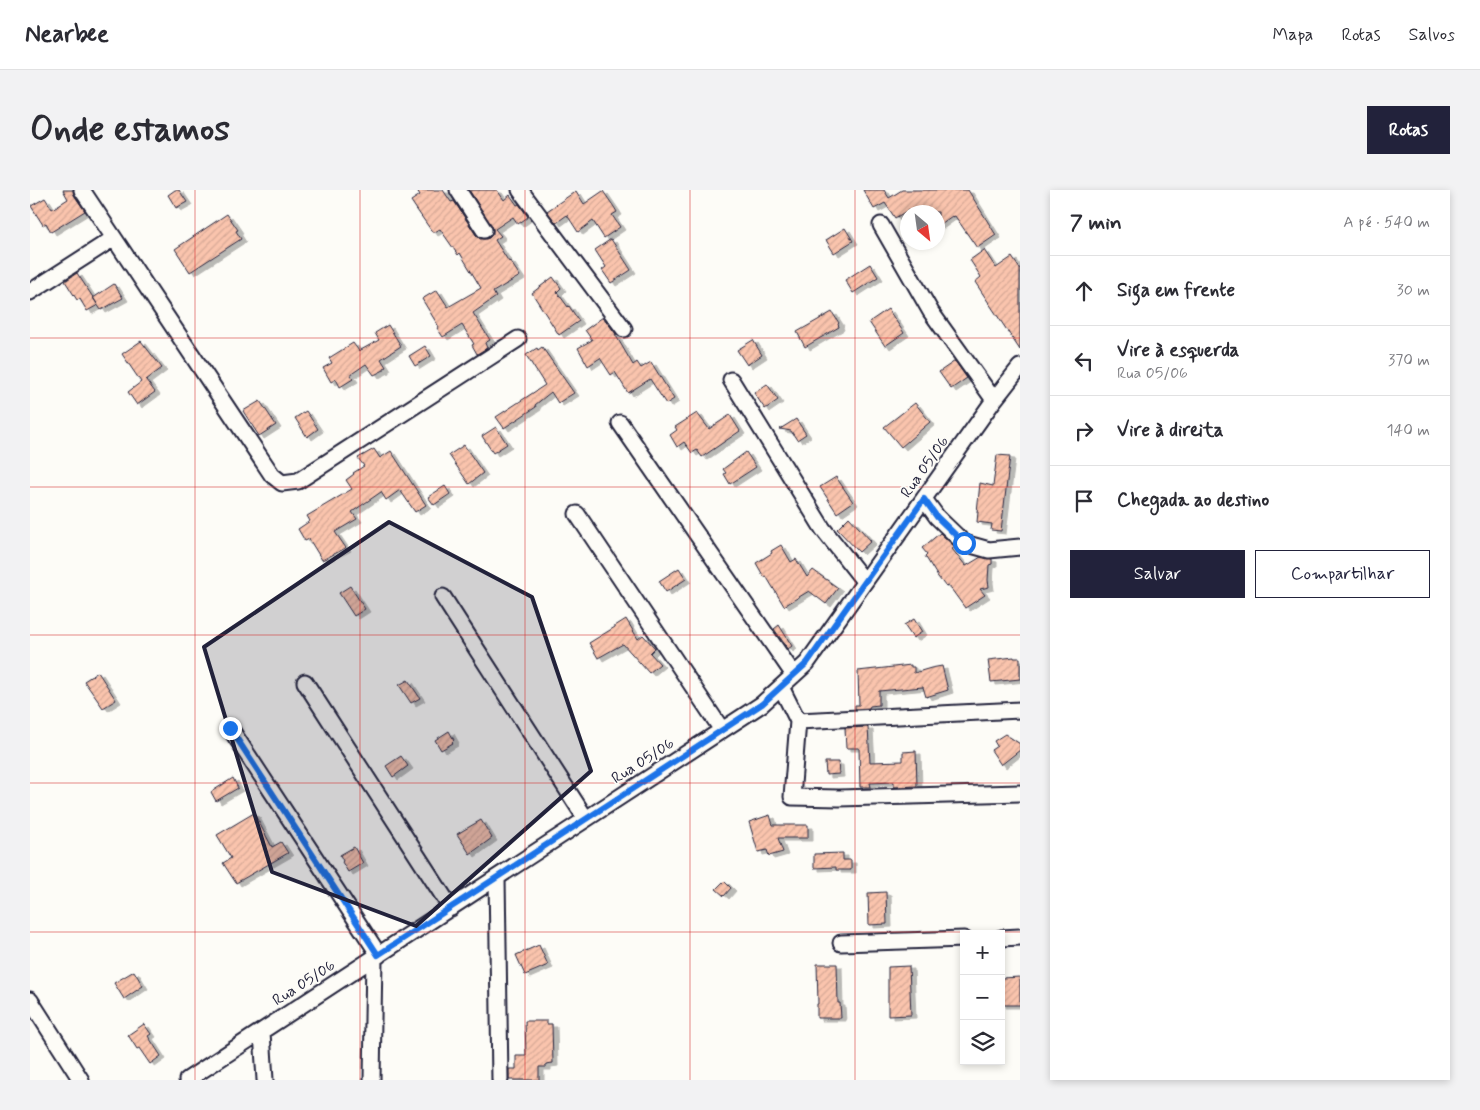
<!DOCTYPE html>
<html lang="pt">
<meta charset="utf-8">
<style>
body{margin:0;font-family:Mynerve,sans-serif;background:#f2f2f3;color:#2b2b33}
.controls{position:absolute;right:15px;bottom:15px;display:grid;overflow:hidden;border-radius:0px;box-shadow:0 2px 8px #0003}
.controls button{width:45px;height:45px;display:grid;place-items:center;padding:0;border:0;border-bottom:1px solid #e1e1e2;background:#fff;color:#2b2b33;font:25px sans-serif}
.compass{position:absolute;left:870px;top:15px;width:45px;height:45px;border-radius:50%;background:#fff;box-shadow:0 2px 8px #0003;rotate:151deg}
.stop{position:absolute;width:15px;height:15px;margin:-11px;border:4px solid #1a73e8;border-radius:50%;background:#fff}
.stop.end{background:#1a73e8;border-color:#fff;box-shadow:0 1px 5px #0008}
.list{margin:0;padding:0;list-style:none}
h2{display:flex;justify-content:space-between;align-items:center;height:65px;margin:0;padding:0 20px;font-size:21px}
h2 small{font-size:16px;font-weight:400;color:#7c7c81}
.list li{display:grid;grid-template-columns:32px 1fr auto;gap:15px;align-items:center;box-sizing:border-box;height:70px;padding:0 20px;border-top:1px solid #e1e1e2}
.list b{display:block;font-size:19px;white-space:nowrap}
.list p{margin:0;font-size:16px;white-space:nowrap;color:#7c7c81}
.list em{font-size:16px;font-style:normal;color:#7c7c81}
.actions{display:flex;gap:10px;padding:15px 20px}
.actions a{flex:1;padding:11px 0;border:1px solid #22223b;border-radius:0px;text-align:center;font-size:18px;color:#22223b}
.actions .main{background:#22223b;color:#fff}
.icon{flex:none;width:28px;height:28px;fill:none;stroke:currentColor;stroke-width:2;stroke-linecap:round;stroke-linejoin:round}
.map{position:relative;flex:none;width:990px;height:890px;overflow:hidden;border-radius:0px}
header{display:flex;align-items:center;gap:30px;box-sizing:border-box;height:70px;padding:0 25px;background:#fff;border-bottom:1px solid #e1e1e2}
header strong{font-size:24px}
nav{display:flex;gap:28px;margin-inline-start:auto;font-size:18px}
.intro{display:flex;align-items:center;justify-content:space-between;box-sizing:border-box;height:120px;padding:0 30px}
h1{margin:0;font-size:35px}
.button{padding:12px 22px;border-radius:0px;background:#22223b;color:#fff;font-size:18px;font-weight:700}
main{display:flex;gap:30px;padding:0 30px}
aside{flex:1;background:#fff;border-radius:0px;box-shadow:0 2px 8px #0003}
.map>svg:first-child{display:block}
</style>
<header>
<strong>Nearbee</strong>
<nav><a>Mapa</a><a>Rotas</a><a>Salvos</a></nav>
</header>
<div class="intro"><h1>Onde estamos</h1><a class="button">Rotas</a></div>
<main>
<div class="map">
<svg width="990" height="890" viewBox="0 0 990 890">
<defs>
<pattern id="building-hatch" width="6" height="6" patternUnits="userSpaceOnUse" patternTransform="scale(1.25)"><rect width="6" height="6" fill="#fac4ad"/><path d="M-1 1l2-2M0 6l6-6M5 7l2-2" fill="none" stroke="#d6a896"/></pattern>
<filter id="shadow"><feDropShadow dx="5" dy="3" stdDeviation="0" flood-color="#0004"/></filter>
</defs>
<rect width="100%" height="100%" fill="#fdfcf7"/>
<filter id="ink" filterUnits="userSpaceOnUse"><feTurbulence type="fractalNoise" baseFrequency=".02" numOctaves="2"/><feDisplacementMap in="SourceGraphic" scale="10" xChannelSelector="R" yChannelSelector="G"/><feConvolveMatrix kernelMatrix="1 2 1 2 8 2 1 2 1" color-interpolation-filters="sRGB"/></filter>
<g filter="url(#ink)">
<!-- building -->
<path fill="url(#building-hatch)" stroke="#22223b" filter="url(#shadow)" d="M33,0H43L44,5L55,21L21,42L16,33L13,35L1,16L15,8L22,19L38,9Z
M145,0H149L157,12L146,18L138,5Z
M387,0H413L421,12L424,11L446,45L450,49H455L459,48L463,44V39L439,0H467L474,10L480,5L487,15L489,14L498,27L488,34L483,27L465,39L471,46L465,50L477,69L479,72L480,71L490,86L463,102L466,107L443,123L460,150L455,153L457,158L447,164L442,155L444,154L432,135L413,147L407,138L409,137L392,109L407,100L418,117L451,98L430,63L428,65L410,39L403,43L387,20L381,11L390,5Z
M833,0H854L859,8L872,0H938L966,45L947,58L925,26L923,27L922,26L908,36V22H880L878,20L865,28L855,13L844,19Z
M546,1L554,14L573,1L584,17L587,22L582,25L590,37L574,48L563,31L548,42L537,25L526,33L517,21Z
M197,24L208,40L206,41L211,49L160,82L145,59Z
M815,38L823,51L804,63L796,50Z
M581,49L601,80L581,93L572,80L576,77L565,60Z
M954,60L966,78L982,67L990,79V160L945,92L951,87L940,70Z
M840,74L848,87L823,103L815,90Z
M47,83L68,115L57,121L50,109L47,110L35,91Z
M523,87L531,98L527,102L538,117L539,116L549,131L529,145L502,103Z
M84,94L93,108L71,120L63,108Z
M858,119L874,143L855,156L839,132Z
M802,122L809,133L808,134L809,137L775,157L767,142Z
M573,127L586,144H585L603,175L607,172L611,178L621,172L644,209L636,214L620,189L598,203L585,182L581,185L570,168L558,176L548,158L562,150L555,140Z
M358,135L371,156L351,169L356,177L354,178V180L344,185L336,174L320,185L323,189L310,197L306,189L301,192L293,178L302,173L299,168L323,153L329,161L349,150L345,143Z
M723,150L732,165L717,175L707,160Z
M111,151L132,178L116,190L125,202L107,215L98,202L111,192L92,164Z
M395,156L401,166L385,176L379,166Z
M512,157L544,203L528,213L521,202L505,215L506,217L474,238L466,227L515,195L496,165L507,158L508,160Z
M925,171L937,188L921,199L909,182Z
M737,194L748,210L735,219L724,203Z
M230,211L246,235L229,246L213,221Z
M885,213L900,232L871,257L854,237Z
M276,221L288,239L277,247L265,228Z
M667,223L679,239L700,225L710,241L672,267L667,260L662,263L654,252L647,257L640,245L647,240L645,237Z
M766,229L776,244L767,250L761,241L750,239Z
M466,237L477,254L463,263L452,246Z
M434,255L453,283L439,294L419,265Z
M344,259L350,268L361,261L396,315L385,322L370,300L356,310L351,302L322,322L327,329L305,342L316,358L292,370L279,349L275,351L268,339L280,331L277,326L322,299L316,290L324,284L323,283L334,276L328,268Z
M716,262L726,277L700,294L694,284L696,283L693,279Z
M967,265L980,266L971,341L961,340L962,334L947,332L948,322H947L950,293L963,296Z
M806,287L823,312L807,323L790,297Z
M415,296L420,304L404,315L398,307Z
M819,327L841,351L829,362L807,339Z
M910,343L925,357L922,359L936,376L951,367L962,369V374L959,375L958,390L959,397L950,399L955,405L935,418L919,396L916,397L908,387L895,366L897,364L892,358Z
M751,355L761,372L766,369L777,387L783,380L808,398L796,414L779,401L754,416L736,386L734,387L726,373L742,363L741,361Z
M649,378L656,389L636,402L629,391Z
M320,396L335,419L324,426L309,403Z
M596,429L608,449L613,445L625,458L620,463L630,474L619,483L593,454L568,468L559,453L585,437V436Z
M884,429L892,442L883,448L874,435Z
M749,435L762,456L758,459L744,439Z
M984,467V468H990V489L961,492L958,470Z
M881,475V477H884V483L901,478L912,476L918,500L896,507L893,497L849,501V515L840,516L839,518L825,519V515H829L828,481Z
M68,482L86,510L73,518L54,491Z
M378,490L390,508L381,513L369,495Z
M838,537L840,572L873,571V562L886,561L887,596L864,597V592L840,593L841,597H830L829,558H816L815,538Z
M419,541L424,550L422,552L423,553L411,560L405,550Z
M975,544L990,554V560L971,575L961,560L967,556L964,551Z
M371,566L378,576L363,587L356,576Z
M795,572H808L809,584L796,585Z
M203,588L208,598L186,611L181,602Z
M224,623L242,657L251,652L258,663L206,693L193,673L201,668L187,645Z
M740,625L743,635H778V648H748L753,662L739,666L737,660L728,662L719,632Z
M451,630L462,648L440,664L427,644Z
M324,657L333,673L318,682L312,672L313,671L310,665Z
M813,663V670H821V680H806V677L784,678V664Z
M694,691L701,698L694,706L686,699Z
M856,702L857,734L839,735L838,703Z
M509,755L518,775L495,785L486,765Z
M787,774H807L808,813H810L811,828H787V814H788Z
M879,776L881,825L858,826V777Z
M104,781L113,796L94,809L84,793Z
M990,787V815H971V788Z
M495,831H517V834H522L523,873L516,874V877H509V890H479V879H486V866H496Z
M114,834L121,844L118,846L131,866L120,874L109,858L107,859L98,845Z"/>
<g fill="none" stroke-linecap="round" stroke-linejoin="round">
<!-- minor casing -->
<g stroke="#22223b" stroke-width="19">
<path id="minor" d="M52,0L242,285L252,293L268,291L488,149
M428,0L454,40
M490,0L594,139
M851,35L901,122L964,210
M0,102L84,48
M701,190L793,339L834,391
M590,233L764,485
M894,309L907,327L934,353L959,360L990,357
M547,324L692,540
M413,407L556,629
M275,492L421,718
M751,497L768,531L762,607L809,608L990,603
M768,531L990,520
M200,538L349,765
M467,688L470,890
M971,748L990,747
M811,753L934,749
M0,810L51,890
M232,842L235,890
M157,890L732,514L777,473L964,210L990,177
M342,890L344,768"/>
</g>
<!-- minor -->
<use href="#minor" stroke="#fdfcf7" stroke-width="15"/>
</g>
</g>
<g fill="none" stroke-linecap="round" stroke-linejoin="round" filter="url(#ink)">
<!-- route -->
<path stroke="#1a73e8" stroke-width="6" d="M200,538L348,765L732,514L777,473L894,309L907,327L934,353"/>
</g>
<!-- marked area -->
<path fill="#22223b" fill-opacity="0.2" stroke="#22223b" stroke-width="4" stroke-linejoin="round" d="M359,332L502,407L561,581L386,736L242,682L174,457Z"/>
<!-- grid -->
<path fill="none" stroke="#d62828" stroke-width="1" stroke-opacity="0.55" d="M165,0V890M330,0V890M495,0V890M660,0V890M825,0V890M0,148H990M0,297H990M0,445H990M0,593H990M0,742H990"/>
<g text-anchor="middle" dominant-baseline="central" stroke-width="4" stroke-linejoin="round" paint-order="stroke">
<!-- street labels -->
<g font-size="16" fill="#22223b" stroke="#fdfcf7">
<text transform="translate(895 277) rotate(-55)">Rua 05/06</text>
<text transform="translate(613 571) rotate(-33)">Rua 05/06</text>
<text transform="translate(274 793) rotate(-33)">Rua 05/06</text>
</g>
</g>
</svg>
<div class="controls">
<button>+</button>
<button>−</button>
<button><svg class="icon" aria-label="layers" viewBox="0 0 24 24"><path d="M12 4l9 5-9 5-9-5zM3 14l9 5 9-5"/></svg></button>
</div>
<svg class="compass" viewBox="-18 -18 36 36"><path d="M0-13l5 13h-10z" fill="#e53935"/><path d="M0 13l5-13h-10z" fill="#7c7c81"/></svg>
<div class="stop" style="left:934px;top:353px"></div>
<div class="stop end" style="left:200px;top:538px"></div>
</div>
<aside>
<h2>7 min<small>A pé · 540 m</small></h2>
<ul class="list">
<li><svg class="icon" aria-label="ahead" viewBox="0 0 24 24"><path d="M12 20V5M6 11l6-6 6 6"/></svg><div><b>Siga em frente</b></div><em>30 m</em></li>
<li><svg class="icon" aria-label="left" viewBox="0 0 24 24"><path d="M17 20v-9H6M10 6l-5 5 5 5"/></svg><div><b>Vire à esquerda</b><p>Rua 05/06</p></div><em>370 m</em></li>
<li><svg class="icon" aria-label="right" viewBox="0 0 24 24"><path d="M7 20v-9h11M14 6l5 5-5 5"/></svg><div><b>Vire à direita</b></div><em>140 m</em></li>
<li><svg class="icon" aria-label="arrive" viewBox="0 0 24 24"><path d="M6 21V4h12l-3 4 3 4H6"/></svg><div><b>Chegada ao destino</b></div></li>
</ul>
<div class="actions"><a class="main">Salvar</a><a>Compartilhar</a></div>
</aside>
</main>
